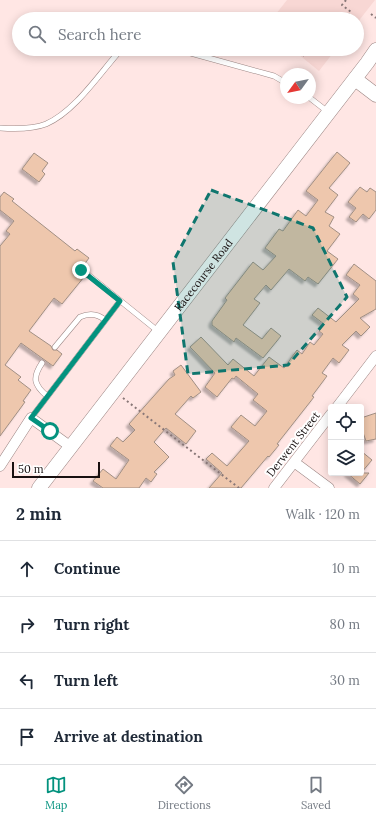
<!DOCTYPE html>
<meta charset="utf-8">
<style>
body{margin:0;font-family:Lora,serif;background:#f6f6f7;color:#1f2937}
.controls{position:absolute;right:12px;bottom:12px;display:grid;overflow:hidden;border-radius:4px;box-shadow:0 2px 10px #0003}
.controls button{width:36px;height:36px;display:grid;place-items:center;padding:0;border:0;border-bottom:1px solid #e0e1e3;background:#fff;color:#1f2937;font:20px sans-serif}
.compass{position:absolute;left:280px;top:68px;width:36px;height:36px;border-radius:50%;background:#fff;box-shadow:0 2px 10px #0003;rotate:237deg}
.scale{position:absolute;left:12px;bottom:10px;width:88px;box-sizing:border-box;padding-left:4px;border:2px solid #181010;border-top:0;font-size:11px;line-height:14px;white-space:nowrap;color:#181010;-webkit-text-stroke:3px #fff;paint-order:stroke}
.stop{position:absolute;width:12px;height:12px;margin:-9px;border:3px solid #03927e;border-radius:50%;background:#fff}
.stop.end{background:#03927e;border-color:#fff;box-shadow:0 1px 4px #0008}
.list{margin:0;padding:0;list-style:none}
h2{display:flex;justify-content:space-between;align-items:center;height:52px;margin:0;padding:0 16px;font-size:17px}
h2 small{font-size:13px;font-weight:400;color:#747a83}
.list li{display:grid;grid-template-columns:26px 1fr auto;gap:12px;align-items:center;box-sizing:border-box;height:56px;padding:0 16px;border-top:1px solid #e0e1e3}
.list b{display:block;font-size:15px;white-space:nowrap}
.list em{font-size:13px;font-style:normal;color:#747a83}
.icon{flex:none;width:22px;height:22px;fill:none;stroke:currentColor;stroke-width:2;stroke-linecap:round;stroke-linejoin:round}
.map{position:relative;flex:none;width:376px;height:488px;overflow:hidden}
.search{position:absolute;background:#fff;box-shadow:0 2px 10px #0003;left:12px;right:12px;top:12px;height:44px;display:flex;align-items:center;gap:10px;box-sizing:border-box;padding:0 14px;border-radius:22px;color:#747a83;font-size:15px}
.sheet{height:276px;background:#fff}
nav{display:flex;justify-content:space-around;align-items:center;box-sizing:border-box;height:56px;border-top:1px solid #e0e1e3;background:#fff;font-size:11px;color:#747a83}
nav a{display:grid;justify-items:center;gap:2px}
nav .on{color:#03927e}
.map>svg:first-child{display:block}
</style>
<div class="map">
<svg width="376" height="488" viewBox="0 0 376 488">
<defs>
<filter id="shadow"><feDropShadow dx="-3" dy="3" stdDeviation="1" flood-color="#0004"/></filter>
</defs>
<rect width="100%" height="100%" fill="#ffe6e4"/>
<!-- built -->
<path fill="#f8d7d4" d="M287,0H375L357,23V19H272Z
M292,49H336L319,71Z"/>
<!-- building -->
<path fill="#eec7ad" stroke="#a18f84" filter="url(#shadow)" d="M337,152L350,163L329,188L338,195L325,212L334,217L329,226L340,234L327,251L338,259L318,284L308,277L305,281L289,269L271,290L266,285L254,299L260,303L243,325L262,339L271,328L281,336L263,358L236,338L234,342L212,325V321L227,300L225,298L253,262L263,270L276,256L265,248L279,229L283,231L298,210L306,216L318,200L306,191Z
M34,153L48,163L42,171L45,174L39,182L22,169Z
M360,187L367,192L370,188L376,192V210L369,219L363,214L356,222L349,217L356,208L348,202Z
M4,192L14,199L12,201L75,251L77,249L89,258L83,266L80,265L78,267V272L84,277L62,304L54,298L29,331L51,346L53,350H57L62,354L53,366L21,343L5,365L21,377L18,380L31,390L23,401L25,402L0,436V246L10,234L6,231L14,221L0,210V197Z
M354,264L376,281V309L360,318L370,327L361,336L356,331L342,345L349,350L339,363L333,358L322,373L327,376L312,396L314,397L277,444L279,445L269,457L268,456L241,488H209L222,473L206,459L212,453L227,466L249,441L231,427L241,415L255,426L267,411L253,400L258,394L236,376L234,379L232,378L217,397L205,387L215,373L190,347L201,337L228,365L233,359L254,376L269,357L284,368L297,350L302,354L310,342L314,345L323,334L319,331L324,324L312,315L318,308L336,322L359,299L353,294L360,285L346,275Z
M181,365L201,392L193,398L191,396L175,414L196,431L186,444L166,428L154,442L169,457L154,472L157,474L151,482L146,478L139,488H103L93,481L103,469L116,479L129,460L110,446L117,437L123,442L135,430L129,424L169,379L175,375L173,371Z
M376,413V439L366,441L361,427V418Z
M361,451L372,460L361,473H369L360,484L347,473H361Z"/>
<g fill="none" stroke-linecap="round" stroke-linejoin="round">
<!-- lane casing -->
<g stroke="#9c8684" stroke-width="6">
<path id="lane" d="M176,49L274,76L286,83
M310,98L328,112
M0,128C14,129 33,129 46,124C74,112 98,76 118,53L123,49
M81,269L159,332
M55,347L80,317C89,313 98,314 105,320
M42,363C32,378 34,385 47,396
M31,418L120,301"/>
</g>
<!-- street casing -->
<g stroke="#9c8684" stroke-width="11">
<path id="street" d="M337,407L376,356
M294,462L329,488
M0,466L31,418L71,447
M274,488L331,414"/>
</g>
<!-- secondary casing -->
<g stroke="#9c8684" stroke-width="15">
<g id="secondary">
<path d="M355,79L376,95"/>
<path id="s1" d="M39,488L367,63L376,50"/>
</g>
</g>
<!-- path -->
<path stroke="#877" stroke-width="2" stroke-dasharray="2 3" stroke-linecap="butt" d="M371,14L376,18
M345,19L351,12L342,5L346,0
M303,56L308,49
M123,398L239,488"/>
<!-- lane -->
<use href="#lane" stroke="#fff" stroke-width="5"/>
<!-- street -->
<use href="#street" stroke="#fff" stroke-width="10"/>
<!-- secondary -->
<use href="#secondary" stroke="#fff" stroke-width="14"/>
</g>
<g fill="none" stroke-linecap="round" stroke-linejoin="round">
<!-- route -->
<path stroke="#03927e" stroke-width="5" d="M50,431L31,418L120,301L81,270"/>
</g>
<!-- marked area -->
<path fill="#0f766e" fill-opacity="0.2" stroke="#0f766e" stroke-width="3" stroke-dasharray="8 5" stroke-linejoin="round" d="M211,190L313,228L347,297L288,365L188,374L173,262Z"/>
<g text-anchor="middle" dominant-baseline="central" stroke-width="4" stroke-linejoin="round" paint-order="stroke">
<!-- street labels -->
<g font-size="11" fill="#181010" stroke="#fff">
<text stroke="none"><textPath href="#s1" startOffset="269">Racecourse Road</textPath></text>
<text transform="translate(293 444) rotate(-52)">Derwent Street</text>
</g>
</g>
</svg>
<div class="controls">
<button><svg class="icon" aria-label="locate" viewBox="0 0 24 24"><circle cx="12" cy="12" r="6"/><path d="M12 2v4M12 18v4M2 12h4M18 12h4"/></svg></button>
<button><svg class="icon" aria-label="layers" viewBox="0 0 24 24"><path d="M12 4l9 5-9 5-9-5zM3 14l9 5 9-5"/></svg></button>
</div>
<svg class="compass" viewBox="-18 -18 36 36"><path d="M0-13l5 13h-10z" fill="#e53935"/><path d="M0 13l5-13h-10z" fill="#747a83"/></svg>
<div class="scale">50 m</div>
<div class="stop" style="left:50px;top:431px"></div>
<div class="stop end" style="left:81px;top:270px"></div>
<div class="search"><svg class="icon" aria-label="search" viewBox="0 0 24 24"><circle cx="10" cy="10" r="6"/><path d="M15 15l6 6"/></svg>Search here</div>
</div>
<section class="sheet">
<h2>2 min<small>Walk · 120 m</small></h2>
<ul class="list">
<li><svg class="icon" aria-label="ahead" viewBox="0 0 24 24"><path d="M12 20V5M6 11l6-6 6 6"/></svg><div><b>Continue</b></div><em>10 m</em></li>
<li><svg class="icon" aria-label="right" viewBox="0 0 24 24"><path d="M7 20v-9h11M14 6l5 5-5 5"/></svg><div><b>Turn right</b></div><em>80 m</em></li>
<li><svg class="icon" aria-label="left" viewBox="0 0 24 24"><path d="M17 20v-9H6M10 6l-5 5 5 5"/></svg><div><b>Turn left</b></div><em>30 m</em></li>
<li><svg class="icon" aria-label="arrive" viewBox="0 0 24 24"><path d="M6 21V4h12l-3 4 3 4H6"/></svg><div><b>Arrive at destination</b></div></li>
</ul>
</section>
<nav>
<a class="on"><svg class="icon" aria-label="map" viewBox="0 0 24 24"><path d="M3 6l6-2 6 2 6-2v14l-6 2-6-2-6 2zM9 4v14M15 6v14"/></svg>Map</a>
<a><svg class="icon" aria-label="directions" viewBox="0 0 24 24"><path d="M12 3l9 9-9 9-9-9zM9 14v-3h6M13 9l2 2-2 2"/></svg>Directions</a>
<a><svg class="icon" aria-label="saved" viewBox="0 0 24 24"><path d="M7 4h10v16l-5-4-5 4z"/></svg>Saved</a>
</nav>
